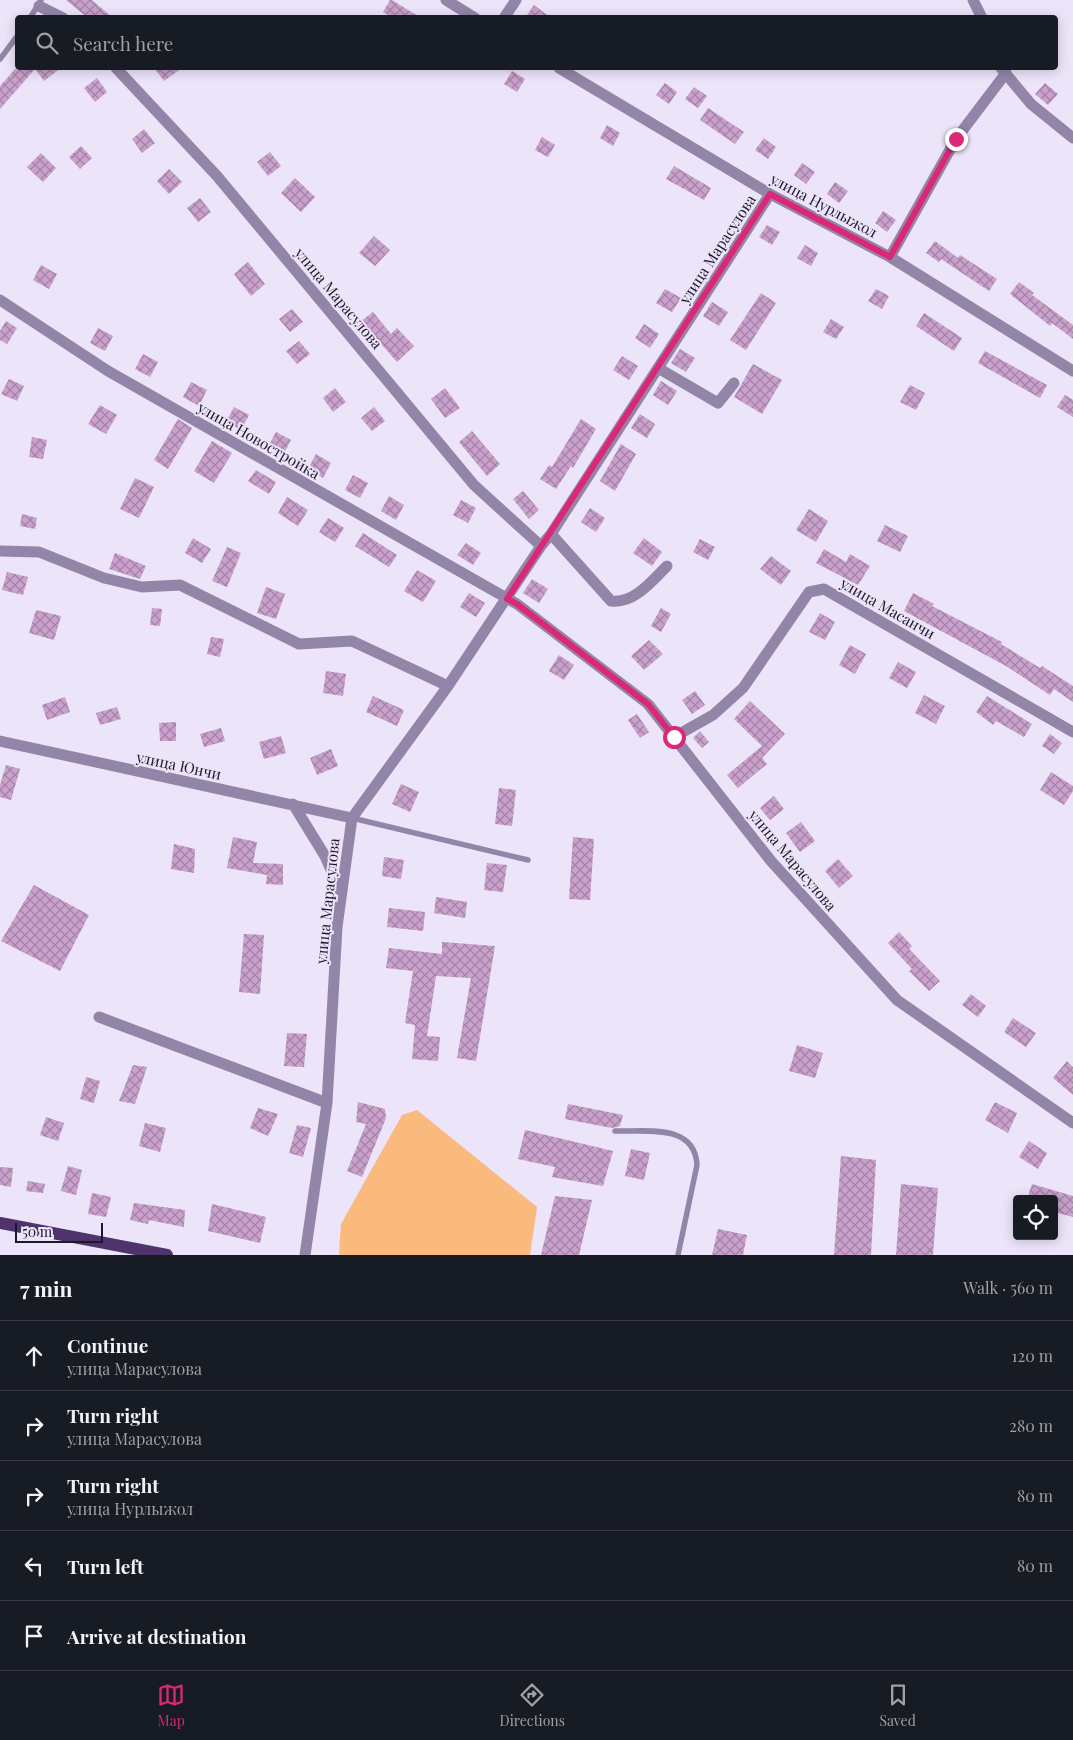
<!DOCTYPE html>
<meta charset="utf-8">
<style>
body{margin:0;font-family:"Playfair Display",serif;background:#20242c;color:#f1f3f6}
.controls{position:absolute;right:15px;bottom:15px;display:grid;overflow:hidden;border-radius:5px;box-shadow:0 2px 12px #0003}
.controls button{width:45px;height:45px;display:grid;place-items:center;padding:0;border:0;border-bottom:1px solid #363941;background:#171b24;color:#f1f3f6;font:25px sans-serif}
.scale{position:absolute;left:15px;bottom:12px;width:88px;box-sizing:border-box;padding-left:5px;border:2px solid #1f172a;border-top:0;font-size:14px;line-height:18px;white-space:nowrap;color:#1f172a;-webkit-text-stroke:4px #ece4f9;paint-order:stroke}
.stop{position:absolute;width:15px;height:15px;margin:-11px;border:4px solid #db2777;border-radius:50%;background:#fff}
.stop.end{background:#db2777;border-color:#fff;box-shadow:0 1px 5px #0008}
.list{margin:0;padding:0;list-style:none}
h2{display:flex;justify-content:space-between;align-items:center;height:65px;margin:0;padding:0 20px;font-size:21px}
h2 small{font-size:16px;font-weight:400;color:#9ea1a6}
.list li{display:grid;grid-template-columns:32px 1fr auto;gap:15px;align-items:center;box-sizing:border-box;height:70px;padding:0 20px;border-top:1px solid #363941}
.list b{display:block;font-size:19px;white-space:nowrap}
.list p{margin:0;font-size:16px;white-space:nowrap;color:#9ea1a6}
.list em{font-size:16px;font-style:normal;color:#9ea1a6}
.icon{flex:none;width:28px;height:28px;fill:none;stroke:currentColor;stroke-width:2;stroke-linecap:round;stroke-linejoin:round}
.map{position:relative;flex:none;width:1073px;height:1255px;overflow:hidden}
.search{position:absolute;background:#171b24;box-shadow:0 2px 12px #0003;left:15px;right:15px;top:15px;height:55px;display:flex;align-items:center;gap:12px;box-sizing:border-box;padding:0 18px;border-radius:5px;color:#9ea1a6;font-size:19px}
.sheet{height:415px;background:#171b24}
nav{display:flex;justify-content:space-around;align-items:center;box-sizing:border-box;height:70px;border-top:1px solid #363941;background:#171b24;font-size:14px;color:#9ea1a6}
nav a{display:grid;justify-items:center;gap:2px}
nav .on{color:#db2777}
.map>svg:first-child{display:block}
</style>
<div class="map">
<svg width="1073" height="1255" viewBox="0 0 1073 1255">
<defs>
<pattern id="building-cross-hatch" width="8" height="8" patternUnits="userSpaceOnUse" patternTransform="scale(1.25)"><rect width="8" height="8" fill="#c9a1cc"/><path d="M0 0l8 8M0 8l8-8" fill="none" stroke="#a382a6"/></pattern>
</defs>
<rect width="100%" height="100%" fill="#ece4f9"/>
<!-- grass -->
<path fill="#fbba7d" d="M417,1110L537,1207L530,1255H339L341,1224L402,1115Z"/>
<!-- building -->
<path fill="url(#building-cross-hatch)" d="M66,0H92L113,18H88Z
M390,0H392L421,18H393L383,12Z
M534,5L551,18H525Z
M16,68H61L44,81L35,69L0,109V86Z
M154,68H182L164,81Z
M512,71L525,79L517,92L504,84Z
M97,78L107,92L95,102L84,88Z
M665,83L677,92L669,104L656,95Z
M1045,83L1058,94L1048,105L1035,94Z
M694,87L707,96L698,108L685,99Z
M708,108L744,132L735,144L700,120Z
M607,125L620,133L613,146L600,138Z
M144,129L155,143L142,153L132,139Z
M542,137L555,145L548,157L535,150Z
M764,138L776,147L768,159L755,150Z
M81,146L92,158L80,169L69,157Z
M270,152L281,166L268,176L257,162Z
M41,153L56,168L43,182L27,167Z
M802,163L815,172L806,184L794,175Z
M674,166L711,188L704,200L666,179Z
M169,169L182,182L169,194L157,181Z
M295,178L315,197L301,212L281,193Z
M835,182L848,191L839,203L827,194Z
M200,198L211,212L198,222L187,208Z
M883,211L896,220L887,232L875,223Z
M767,225L780,232L772,245L759,237Z
M374,236L390,250L375,266L359,253Z
M935,241L958,258L960,255L997,279L989,291L941,259L939,262L926,253Z
M805,245L818,253L811,266L797,258Z
M248,262L265,284L251,296L234,274Z
M41,265L57,274L49,289L33,280Z
M1019,282L1034,293L1032,295L1073,325V339L1052,323L1050,326L1010,294Z
M665,289L681,298L672,312L656,303Z
M876,289L889,296L882,309L868,301Z
M761,293L776,303L746,350L730,340Z
M712,302L728,312L719,326L703,316Z
M292,309L303,322L290,332L279,319Z
M373,312L391,334L397,328L414,346L397,362L361,321Z
M924,313L962,338L954,351L916,326Z
M831,319L844,327L836,339L823,332Z
M6,321L17,328L7,344L0,340V331Z
M644,324L659,334L650,348L635,338Z
M98,328L113,336L105,351L90,343Z
M299,341L310,354L297,364L286,351Z
M680,349L695,358L686,372L671,363Z
M985,351L1047,385L1040,398L978,363Z
M143,354L158,362L150,377L135,369Z
M622,356L638,366L629,380L613,370Z
M753,364L782,380L762,414L734,397Z
M9,379L24,386L17,401L1,394Z
M661,381L677,391L668,405L653,395Z
M191,382L207,390L199,406L183,397Z
M910,385L925,393L916,410L900,402Z
M335,388L346,402L333,412L323,398Z
M445,388L460,408L445,418L431,399Z
M1065,395L1073,400V417L1057,407Z
M100,405L117,415L106,434L88,424Z
M234,407L249,415L241,430L226,422Z
M374,407L385,421L372,431L361,418Z
M640,414L655,424L647,438L631,428Z
M178,419L192,428L168,469L154,460Z
M581,419L596,429L573,468L571,466L556,489L540,479L549,465L552,467Z
M472,431L500,464L487,476L459,442Z
M276,432L291,440L283,455L268,447Z
M32,437L47,440L43,459L29,457Z
M212,441L232,453L214,483L194,471Z
M621,444L636,454L615,491L600,481Z
M316,454L331,463L323,478L308,469Z
M256,470L276,482L269,494L248,481Z
M353,475L368,483L360,498L345,490Z
M135,478L154,487L139,518L120,509Z
M523,491L539,510L529,519L513,499Z
M389,496L404,505L396,520L381,511Z
M287,497L308,510L298,526L278,513Z
M461,500L476,508L468,523L453,515Z
M590,508L605,518L596,532L581,522Z
M809,509L828,521L816,542L796,530Z
M22,514L37,518L35,529L20,526Z
M328,518L344,528L335,542L319,532Z
M885,525L908,536L900,552L877,541Z
M363,533L397,555L389,567L355,546Z
M193,538L211,549L202,563L185,553Z
M644,538L662,552L652,566L633,553Z
M700,539L715,547L708,560L693,552Z
M466,543L481,553L473,565L457,555Z
M227,547L241,553L227,587L212,581Z
M824,549L846,562L850,554L870,566L858,585L816,563Z
M115,553L146,566L140,579L109,569Z
M771,556L791,571L781,585L760,569Z
M417,570L436,581L423,602L404,591Z
M7,572L28,577L23,595L2,590Z
M532,579L548,589L539,603L523,593Z
M266,587L285,594L276,619L257,613Z
M469,593L485,603L476,617L460,607Z
M913,593L934,604L932,606L1002,642L1001,644L1040,668L1042,666L1073,686V702L1054,689L1050,695L1006,666L904,611Z
M152,608L162,609L160,626L150,625Z
M661,608L671,614L661,632L651,626Z
M36,610L61,616L54,640L29,633Z
M820,613L835,622L825,640L809,632Z
M211,637L224,639L220,657L207,654Z
M649,640L663,654L644,670L631,656Z
M850,645L866,654L855,674L839,665Z
M559,655L574,665L564,680L549,671Z
M898,662L916,672L907,688L889,678Z
M326,671L346,674L343,696L323,693Z
M695,691L705,705L692,714L682,700Z
M924,695L945,706L936,724L915,713Z
M373,696L404,710L397,726L366,712Z
M987,696L1032,724L1024,737L996,721L993,725L976,712Z
M65,697L70,712L47,720L42,705Z
M750,701L785,734L762,758L767,764L738,788L727,775L762,746L734,719Z
M117,707L121,719L100,725L96,713Z
M637,714L649,732L640,738L628,720Z
M176,722V741H160L159,723Z
M221,728L225,741L204,747L200,734Z
M700,731L709,742L702,748L693,738Z
M1050,734L1062,743L1054,754L1042,746Z
M281,736L286,753L264,759L259,742Z
M331,749L338,766L317,775L310,758Z
M6,765L20,769L11,800L0,797V785Z
M1051,772L1073,786V791L1064,805L1040,790Z
M401,784L419,792L410,812L392,804Z
M499,788L516,790L512,826L495,824Z
M774,796L784,809L770,820L760,808Z
M801,822L815,841L800,852L786,833Z
M233,837L257,842L253,863L283,864V885L266,884L267,875L227,868Z
M573,837L594,839L590,900L569,899Z
M174,844L195,849L194,873L171,869Z
M384,857L404,860L401,879L382,876Z
M838,859L853,876L839,888L825,871Z
M487,863L507,865L503,892L484,890Z
M34,885L89,915L60,971L1,941Z
M436,897L467,902L465,918L434,913Z
M389,908L425,912L423,931L387,927Z
M899,932L912,946L909,949L940,981L929,991L909,971L912,969L888,943Z
M244,934L264,935L260,994L239,992Z
M442,942L495,946L476,1061L457,1058L471,978L436,976L427,1036L440,1037L438,1061L412,1059L415,1025L405,1023L413,971L386,968L389,948L442,954Z
M971,994L986,1006L978,1017L962,1005Z
M1013,1018L1036,1033L1026,1047L1004,1032Z
M287,1033L307,1034L304,1067L284,1066Z
M797,1045L823,1053L815,1078L789,1071Z
M1067,1061L1073,1067V1095L1053,1078Z
M133,1065L147,1067L135,1104L119,1101Z
M86,1077L100,1081L94,1103L80,1099Z
M358,1102L385,1109L386,1118L362,1177L347,1171L366,1124L356,1122Z
M995,1102L1017,1113L1008,1133L985,1120Z
M568,1104L623,1115L620,1126L612,1128L565,1119Z
M258,1108L278,1114L268,1136L250,1128Z
M46,1117L64,1123L58,1141L40,1135Z
M145,1123L166,1128L160,1152L139,1146Z
M297,1125L311,1128L303,1157L289,1153Z
M525,1130L613,1151L603,1186L552,1177L555,1167L518,1159Z
M1029,1141L1047,1153L1038,1169L1019,1157Z
M631,1149L650,1153L644,1180L625,1176Z
M841,1156L876,1160L871,1255H834Z
M68,1166L82,1170L76,1195L61,1191Z
M0,1167L13,1168L11,1187L0,1185Z
M28,1181L45,1184L43,1193L26,1191Z
M901,1184L938,1188L933,1255H896Z
M1032,1184L1073,1196V1217L1054,1212V1199H1027Z
M92,1193L111,1197L106,1217L88,1214Z
M555,1196L592,1200L579,1255H541Z
M134,1203L185,1210L184,1227L149,1220L148,1224L130,1220Z
M212,1204L266,1217L260,1243L208,1231Z
M718,1229L747,1235L743,1255H712Z"/>
<g fill="none" stroke-linecap="round" stroke-linejoin="round">
<!-- lane -->
<path stroke="#9385a7" stroke-width="5.5" d="M30,18L41,0
M0,59L18,35
M352,818L528,860
M615,1131C646,1132 695,1123 697,1165L678,1255"/>
<!-- street -->
<path stroke="#9385a7" stroke-width="11" d="M446,0L475,18
M973,0L982,18
M39,6L63,18
M504,18L516,0
M116,68L217,176L474,485L541,546
M559,68L770,194L890,257L1073,371
M1001,68L1031,104L1073,138
M890,257L956,139L1006,73
M0,300L108,371L517,604L648,704L771,861L897,1000L1073,1123
M658,368L718,403L734,383
M551,534L611,601C634,604 652,581 667,566
M0,551L39,552L104,578L142,587L180,585L299,644L352,641L448,686
M674,737L713,715L743,688L809,592L824,589L1073,732
M0,741L352,818
M293,804L325,856L341,893
M99,1017L327,1103
M305,1255L327,1103L337,927L352,818L448,686L541,546L551,534L770,194"/>
<!-- primary -->
<path stroke="#4e336d" stroke-width="12" d="M0,1223L167,1255"/>
</g>
<g fill="none" stroke-linecap="round" stroke-linejoin="round">
<!-- route -->
<path stroke="#db2777" stroke-width="6" d="M674,737L648,704L517,604L507,599L770,194L890,257L956,139"/>
</g>
<g text-anchor="middle" dominant-baseline="central" stroke-width="4" stroke-linejoin="round" paint-order="stroke">
<!-- street labels -->
<g font-size="15" fill="#1f172a" stroke="#ece4f9">
<text transform="translate(824 205) rotate(28)">улица Нурлыжол</text>
<text transform="translate(717 249) rotate(-57)">улица Марасулова</text>
<text transform="translate(339 298) rotate(50)">улица Марасулова</text>
<text transform="translate(259 440) rotate(30)">улица Новостройка</text>
<text transform="translate(888 608) rotate(30)">улица Масанчи</text>
<text transform="translate(179 765) rotate(12)">улица Юнчи</text>
<text transform="translate(793 860) rotate(50)">улица Марасулова</text>
<text transform="translate(327 901) rotate(-84)">улица Марасулова</text>
</g>
</g>
</svg>
<div class="controls">
<button><svg class="icon" aria-label="locate" viewBox="0 0 24 24"><circle cx="12" cy="12" r="6"/><path d="M12 2v4M12 18v4M2 12h4M18 12h4"/></svg></button>
</div>
<div class="scale">50 m</div>
<div class="stop" style="left:674px;top:737px"></div>
<div class="stop end" style="left:956px;top:139px"></div>
<div class="search"><svg class="icon" aria-label="search" viewBox="0 0 24 24"><circle cx="10" cy="10" r="6"/><path d="M15 15l6 6"/></svg>Search here</div>
</div>
<section class="sheet">
<h2>7 min<small>Walk · 560 m</small></h2>
<ul class="list">
<li><svg class="icon" aria-label="ahead" viewBox="0 0 24 24"><path d="M12 20V5M6 11l6-6 6 6"/></svg><div><b>Continue</b><p>улица Марасулова</p></div><em>120 m</em></li>
<li><svg class="icon" aria-label="right" viewBox="0 0 24 24"><path d="M7 20v-9h11M14 6l5 5-5 5"/></svg><div><b>Turn right</b><p>улица Марасулова</p></div><em>280 m</em></li>
<li><svg class="icon" aria-label="right" viewBox="0 0 24 24"><path d="M7 20v-9h11M14 6l5 5-5 5"/></svg><div><b>Turn right</b><p>улица Нурлыжол</p></div><em>80 m</em></li>
<li><svg class="icon" aria-label="left" viewBox="0 0 24 24"><path d="M17 20v-9H6M10 6l-5 5 5 5"/></svg><div><b>Turn left</b></div><em>80 m</em></li>
<li><svg class="icon" aria-label="arrive" viewBox="0 0 24 24"><path d="M6 21V4h12l-3 4 3 4H6"/></svg><div><b>Arrive at destination</b></div></li>
</ul>
</section>
<nav>
<a class="on"><svg class="icon" aria-label="map" viewBox="0 0 24 24"><path d="M3 6l6-2 6 2 6-2v14l-6 2-6-2-6 2zM9 4v14M15 6v14"/></svg>Map</a>
<a><svg class="icon" aria-label="directions" viewBox="0 0 24 24"><path d="M12 3l9 9-9 9-9-9zM9 14v-3h6M13 9l2 2-2 2"/></svg>Directions</a>
<a><svg class="icon" aria-label="saved" viewBox="0 0 24 24"><path d="M7 4h10v16l-5-4-5 4z"/></svg>Saved</a>
</nav>
